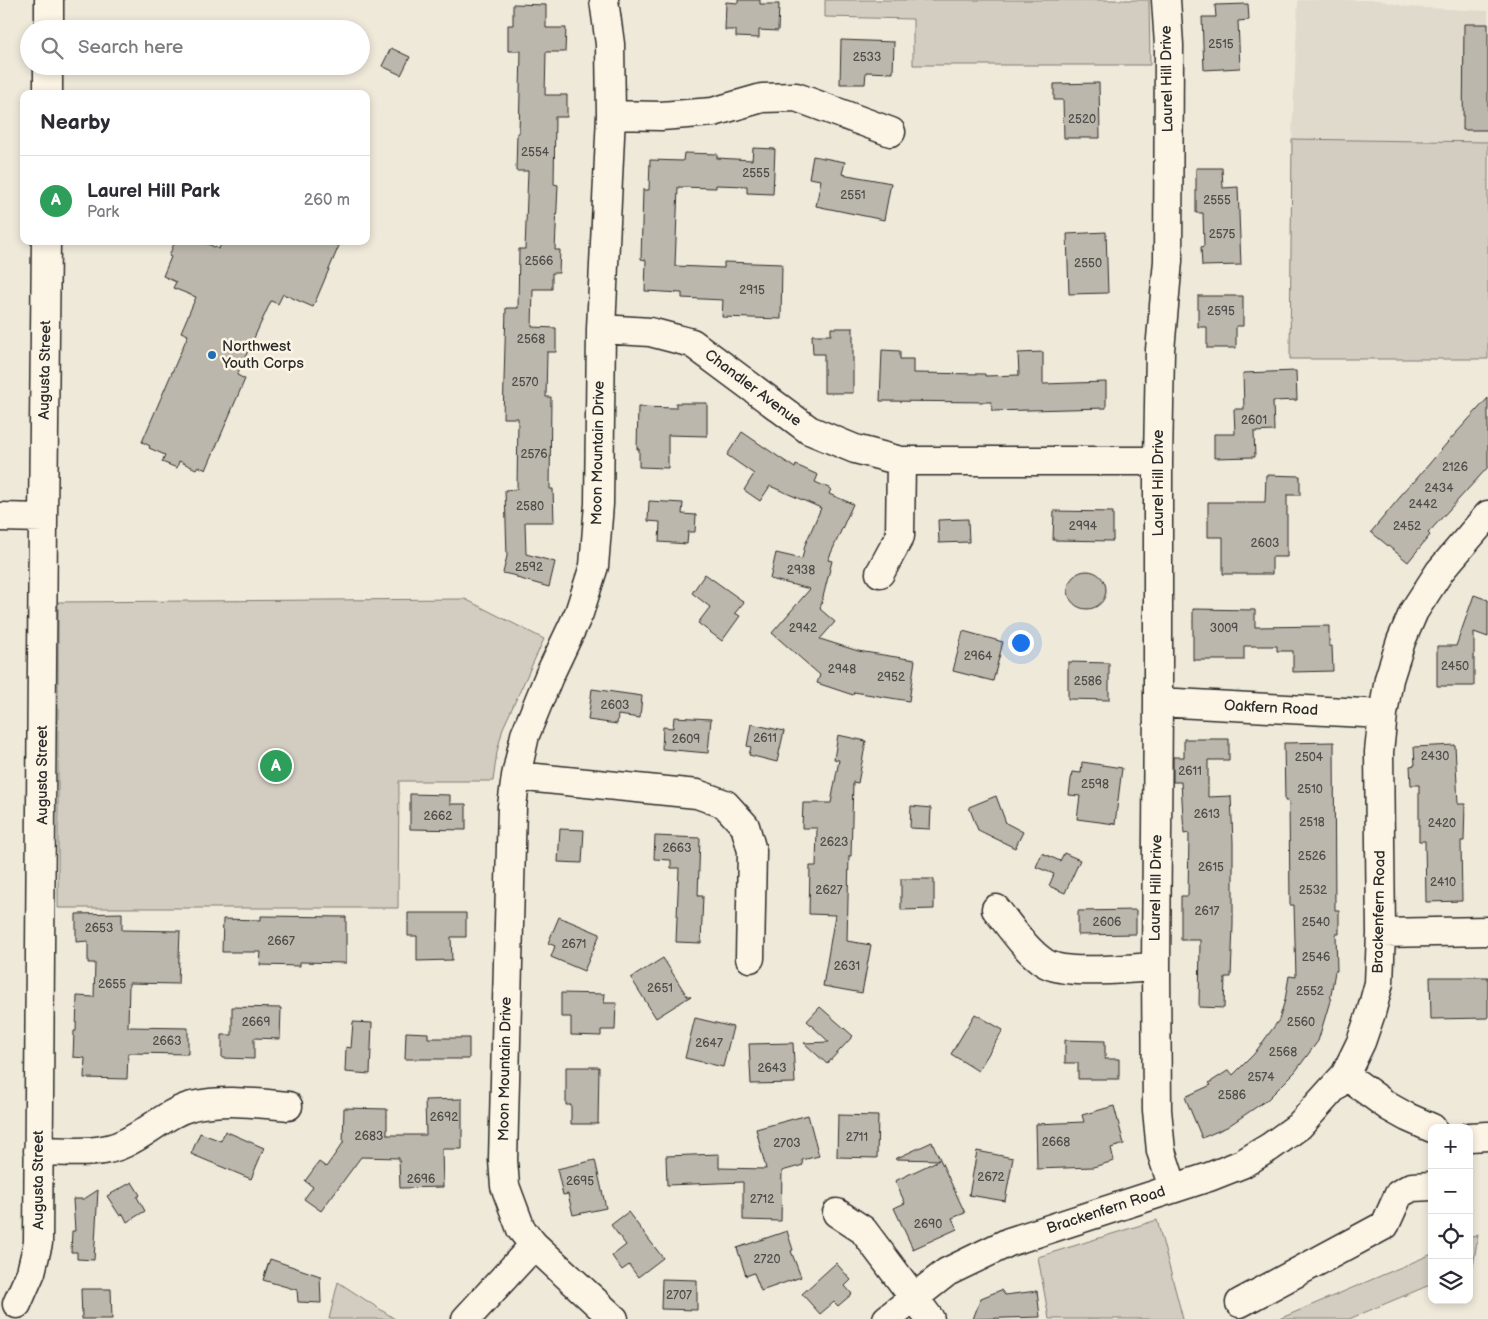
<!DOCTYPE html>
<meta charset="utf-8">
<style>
body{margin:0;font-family:"Balsamiq Sans",sans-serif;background:#f7f7f7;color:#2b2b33}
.controls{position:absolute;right:15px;bottom:15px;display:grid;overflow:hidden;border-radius:10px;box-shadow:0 2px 8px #0003}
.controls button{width:45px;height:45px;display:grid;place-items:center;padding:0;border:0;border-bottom:1px solid #e1e1e2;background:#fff;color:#2b2b33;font:25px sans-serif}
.you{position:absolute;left:1020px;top:642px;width:18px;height:18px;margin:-12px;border:4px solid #fff;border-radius:50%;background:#1a73e8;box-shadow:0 0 0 8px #1a73e833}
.badge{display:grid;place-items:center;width:32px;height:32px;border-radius:50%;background:#1f6fb2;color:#fff;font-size:16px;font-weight:700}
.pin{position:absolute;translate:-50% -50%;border:2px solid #fff;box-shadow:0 1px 5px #0006}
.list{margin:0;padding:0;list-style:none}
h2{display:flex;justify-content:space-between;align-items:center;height:65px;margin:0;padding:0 20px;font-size:21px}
h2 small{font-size:16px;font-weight:400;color:#7c7c81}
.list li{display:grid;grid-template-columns:32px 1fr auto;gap:15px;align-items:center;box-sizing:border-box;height:90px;padding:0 20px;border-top:1px solid #e1e1e2}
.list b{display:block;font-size:19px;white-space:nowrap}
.list p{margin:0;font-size:16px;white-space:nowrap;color:#7c7c81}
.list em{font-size:16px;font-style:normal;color:#7c7c81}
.icon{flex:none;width:28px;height:28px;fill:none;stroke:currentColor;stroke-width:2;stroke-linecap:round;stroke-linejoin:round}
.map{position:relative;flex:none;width:1488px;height:1319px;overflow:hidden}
.search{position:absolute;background:#fff;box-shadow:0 2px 8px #0003;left:20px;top:20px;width:350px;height:55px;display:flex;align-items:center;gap:12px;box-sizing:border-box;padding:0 18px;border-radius:28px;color:#7c7c81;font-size:19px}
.panel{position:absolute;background:#fff;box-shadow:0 2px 8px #0003;left:20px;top:90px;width:350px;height:155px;border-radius:10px}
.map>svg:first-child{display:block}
</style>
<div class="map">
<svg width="1488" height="1319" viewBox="0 0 1488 1319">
<rect width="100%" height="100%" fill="#efe9da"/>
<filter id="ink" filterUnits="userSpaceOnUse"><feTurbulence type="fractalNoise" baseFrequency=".02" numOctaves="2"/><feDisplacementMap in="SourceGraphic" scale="10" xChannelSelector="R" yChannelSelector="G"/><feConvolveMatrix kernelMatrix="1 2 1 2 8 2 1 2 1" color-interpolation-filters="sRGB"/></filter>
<g filter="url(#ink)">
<!-- built -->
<path fill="#e0dacc" d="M1298,0H1378L1408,7L1488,11V142L1292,139Z"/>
<!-- green -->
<path fill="#d2cdc0" stroke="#7e7c76" d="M825,0H1149L1150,65H913V19L825,17Z
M1292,139L1488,142V359H1290Z
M465,599L544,639L503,728L497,752L493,781H399L398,908H58V602Z
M1157,1220L1183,1319H1049L1038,1257Z
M1478,1234L1473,1267L1469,1269V1238Z
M1432,1254V1284L1349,1319H1279Z
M338,1282L395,1319H329Z"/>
<!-- building -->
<path fill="#bcb7ac" stroke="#2b2b2b" d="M738,0H760V4H779L778,31L759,30V38L736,37V30H725L726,2L738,3Z
M513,4L546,5V28H566L565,52H546L545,95H567V117H555L554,184L558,185L555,250H560L559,273H552V289H533L532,327L556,328V352H547L546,397H551L550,489H553L554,522H525L526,554L555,562L549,587L517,578V576L503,573L507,556L505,490L517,489L518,418H503L506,308H518L519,249H525L528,171H516L517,133H519L521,51H508V25H513Z
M1248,4L1249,20L1238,21L1240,68L1204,70L1202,17H1216L1215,5Z
M1464,24H1488V130H1463Z
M841,40L894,42L893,73L866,72L865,84H840Z
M391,48L410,57L401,75L382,66Z
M1099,83L1100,138H1064L1063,100H1054V84Z
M753,148L775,149L773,194L747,193V186L716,185V188L678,187L675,266L724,268V262L782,264L781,319L722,317L723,300L682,298V293L645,291L646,260L641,259L643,190H649L650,160L683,161L684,153L717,154V158L752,160Z
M813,156L845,162L842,174L891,183L884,220L816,206L821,180L809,178Z
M1196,168H1222L1223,188L1238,187L1241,265L1202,266L1201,247L1204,246L1203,213H1196Z
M1106,232L1108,293L1069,294L1067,234Z
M175,241H201L219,249L222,241H341L313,307L283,294L278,304L271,301L237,375L245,379L206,470L198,466L196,469L179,461L177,468L162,462L165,455L149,448L150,446L142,442L188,335L181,332L196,297L173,288L176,282L163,276L171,257L169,256Z
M1198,296H1243V326H1236V348H1207V327H1198Z
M831,328H853V393H824V354H813L812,335H831Z
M882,350L900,351V359H913V373L985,374V376L1019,375L1018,353L1043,352V384L1106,382V408L992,411L991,402L880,401Z
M1296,371L1297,400L1273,401L1274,431L1254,432L1255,457L1214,458V434H1235L1234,409H1244L1243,373Z
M1488,398V467L1428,533L1430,535L1408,562L1371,532L1401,496L1400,495L1412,482L1413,483L1447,443Z
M676,403H707V436L668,435V468L639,467V449H637L638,407L676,408Z
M742,432L795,468L796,465L818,475L815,482L831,489L829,494L853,504L828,560L832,561L820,609L835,622L820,639L858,651L915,660L909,701L854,692L853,695L817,683L820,675L772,633L810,589L770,579L776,553L802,559L805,545L821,508L770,486L760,501L744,490L754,474L727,455Z
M1266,475L1300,476V495H1287V557H1272V574H1223V537H1208V502H1265Z
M649,501L683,503L682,514L696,515L695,532H688L687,544L659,542L660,522L648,521Z
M1054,511L1113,512V541L1053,540Z
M968,519L969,542L939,543L938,520Z
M1068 590a19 19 0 1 1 38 0a19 19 0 1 1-38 0Z
M705,574L744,602L735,613L740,616L722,641L698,623L710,607L692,593Z
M1474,595L1488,600V637L1474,632V686H1437V646H1456Z
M1193,609L1255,610V627L1329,626V646H1332L1333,671L1293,672V651H1277V646H1244V660H1193Z
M963,631L1003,642L993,681L953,671Z
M1068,662L1109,663V700L1068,699Z
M592,689L642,696L640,718L618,715L617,724L588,720Z
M674,717L711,719L708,753L662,749L663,727L673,728Z
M751,724L784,731L777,762L749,755L751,747L747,746Z
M838,735L866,741L858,783L853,782L851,856H849L847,941L871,945L862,993L823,986L835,915L809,914L810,866H816L817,828H802L803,803H831L839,760L834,759Z
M1184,739H1229V760H1208V797L1231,796L1233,842V925L1231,977H1225L1224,1008L1199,1007L1200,940H1181V896H1188L1189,833L1184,834L1181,782H1173V757H1184Z
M1334,742L1335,910H1339V934H1336L1337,971H1335L1330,1001L1318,1041L1295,1072L1268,1099L1227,1127L1202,1138L1185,1097L1211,1085L1209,1083L1229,1070L1233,1075L1254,1054L1279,1020L1285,1000L1289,976L1296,977L1294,905H1290L1289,801H1285L1284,743Z
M1455,745L1458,804H1465L1464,841H1461L1462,901L1426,902L1425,841H1419V785H1411L1410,766L1415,765L1414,747Z
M1082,762L1122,768L1115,824L1077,819L1080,796L1069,795L1072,772L1081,773Z
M410,794L450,795V804H466V830L410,829Z
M996,796L1006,823L1023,832L1015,848L978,830L969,807Z
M911,806L931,808L930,829L910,828Z
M560,829L584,830L582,863L558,862Z
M655,836L700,838L698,896H703L701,943L676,942L679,868H671V860L654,859Z
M1042,853L1060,861L1064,853L1080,860L1065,893L1049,886L1054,874L1036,867Z
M901,879H934V909L901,910Z
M1136,910V934L1078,935V911Z
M122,913V930L180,931L178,984L129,983L128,1027L188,1028V1054L128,1053L127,1079L84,1078L85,1058L73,1057L74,1031H76L77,996L94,997L95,963H88V941L76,942V914Z
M408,913H466V937H451L452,960L417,961V936H408Z
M261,916L346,917V963L300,962V966L260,965L261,952H222L223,919L261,920Z
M559,917L600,934L584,971L551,957L555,946L548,943Z
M663,958L687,996H691L656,1018L631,978Z
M1430,977H1488V1018L1431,1019Z
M561,993L605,994L604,1003H616L615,1030H601V1036L571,1035V1017H561Z
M232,1007L281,1008L280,1039L254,1038V1059L222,1058V1035H232Z
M820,1007L853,1036L827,1064L804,1043L829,1042L807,1021Z
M975,1014L1003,1030L978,1071L951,1054Z
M695,1018L733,1027L723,1067L685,1058Z
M353,1022L372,1023L370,1074L345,1072L346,1047L351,1048Z
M406,1032L428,1033V1038H469V1059H405Z
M1065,1040L1105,1041V1059H1119V1079H1078V1063H1065Z
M793,1043L795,1083L751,1084L749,1044Z
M566,1067H599L598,1124H571V1105H566Z
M462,1099V1149H442L443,1187L400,1188L399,1158L361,1157L321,1211L304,1199L313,1187L305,1181L319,1162L326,1167L343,1143L344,1108L387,1109V1135H426L425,1100Z
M1114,1106L1124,1144L1111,1148L1114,1161L1093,1167L1037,1169L1036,1124L1084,1122L1082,1115Z
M808,1115L819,1156L802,1160L803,1165L782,1171L781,1221L743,1220V1182L667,1185L666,1156L719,1154V1168L766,1169L756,1129Z
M838,1115L878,1116L877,1158L837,1157Z
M225,1131L264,1148L251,1179L191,1154L200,1133L221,1141Z
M932,1142L965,1213L952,1218L957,1229L913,1249L894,1208L905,1203L895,1181L939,1160L895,1159Z
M977,1151L1013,1158L1005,1201L969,1195Z
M595,1160L606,1208L573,1215L568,1194L563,1195L557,1169Z
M132,1182L140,1195L137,1197L145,1211L127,1222L123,1214L120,1216L107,1196Z
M98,1190L94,1260L77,1259V1252H71L72,1231H75L73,1199H84Z
M628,1212L663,1258L638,1277L629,1265L622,1270L612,1256L626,1245L611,1225Z
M787,1231L793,1250L791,1251L801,1277L761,1291L754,1273L746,1276L737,1248Z
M270,1259L320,1276L321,1303L298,1302L297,1290L263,1280Z
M836,1263L851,1280L845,1286L852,1294L838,1306L834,1302L820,1314L802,1294Z
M662,1279L697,1280V1310L661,1309Z
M81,1289H111L112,1319H82Z
M1001,1290L1005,1295L1037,1291L1040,1317L973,1319L981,1298Z"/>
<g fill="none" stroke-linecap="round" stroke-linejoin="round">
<!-- minor casing -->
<g stroke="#2b2b2b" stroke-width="31">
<path id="minor" d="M604,0L610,44L611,115L601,329L599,504L594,566L579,613L549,676L525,735L516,776L512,806L503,1160L505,1186L521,1229L534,1245L614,1319
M1166,0L1169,45L1168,261L1160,350L1158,461V702L1156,967L1157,1110L1161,1151L1173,1188
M49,29V0
M48,94V66
M611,115L661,116L713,112L762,98L796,97L891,132
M601,329L650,332L692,343L809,430L855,449L901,461H1158
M0,517L43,518
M880,573L900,536L901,461
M1158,702L1383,714
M516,776L697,794L725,804L745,826L752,851L750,958
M996,909C1010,926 1026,951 1045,963C1066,976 1129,968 1156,967
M1381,933L1488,931
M1345,1075L1389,1107L1407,1117L1432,1128
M1469,1137L1488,1136
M38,1151C66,1151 100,1156 125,1143C149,1132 166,1113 192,1106C223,1099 257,1103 288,1106
M837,1213L863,1230L930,1319
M1240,1303L1385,1225L1399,1194L1412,1187L1432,1186
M17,1304L31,1272L38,1243L43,518L46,241
M466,1319L534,1245
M887,1319L947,1272L1009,1242L1209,1177L1242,1164L1270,1147L1299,1126L1345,1075L1361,1042L1371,1013L1379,983L1381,933L1379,752L1383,714L1389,679L1401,641L1414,611L1440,571L1488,515"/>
</g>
<!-- minor -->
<use href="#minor" stroke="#fcf5e5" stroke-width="28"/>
</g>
</g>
<!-- markers -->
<circle fill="#1f6fb2" stroke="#fcf5e5" stroke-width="2" cx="212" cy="355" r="5"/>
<g text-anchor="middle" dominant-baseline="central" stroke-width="5" stroke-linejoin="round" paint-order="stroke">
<!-- number labels -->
<g font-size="12" fill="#4f4e4b">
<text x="1221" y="44">2515</text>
<text x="867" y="57">2533</text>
<text x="1082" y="119">2520</text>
<text x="535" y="152">2554</text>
<text x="756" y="173">2555</text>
<text x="853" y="195">2551</text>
<text x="1217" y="200">2555</text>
<text x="1222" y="234">2575</text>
<text x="539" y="261">2566</text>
<text x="1088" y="263">2550</text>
<text x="752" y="290">2915</text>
<text x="1221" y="311">2595</text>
<text x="531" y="339">2568</text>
<text x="525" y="382">2570</text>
<text x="1254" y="420">2601</text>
<text x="534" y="454">2576</text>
<text x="1455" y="467">2126</text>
<text x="1439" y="488">2434</text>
<text x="1423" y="504">2442</text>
<text x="530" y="506">2580</text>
<text x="1083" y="526">2994</text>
<text x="1407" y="526">2452</text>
<text x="1265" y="543">2603</text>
<text x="529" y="567">2592</text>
<text x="801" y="570">2938</text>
<text x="803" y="628">2942</text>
<text x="1224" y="628">3009</text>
<text x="978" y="656">2964</text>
<text x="1455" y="666">2450</text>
<text x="842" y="669">2948</text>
<text x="891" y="677">2952</text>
<text x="1088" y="681">2586</text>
<text x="615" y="705">2603</text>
<text x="765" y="738">2611</text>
<text x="686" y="739">2609</text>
<text x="1435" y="756">2430</text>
<text x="1309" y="757">2504</text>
<text x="1190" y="771">2611</text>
<text x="1095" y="784">2598</text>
<text x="1310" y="789">2510</text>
<text x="1207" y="814">2613</text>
<text x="438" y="816">2662</text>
<text x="1312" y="822">2518</text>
<text x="1442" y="823">2420</text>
<text x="834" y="842">2623</text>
<text x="677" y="848">2663</text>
<text x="1312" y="856">2526</text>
<text x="1211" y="867">2615</text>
<text x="1443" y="882">2410</text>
<text x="829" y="890">2627</text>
<text x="1313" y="890">2532</text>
<text x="1207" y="911">2617</text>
<text x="1107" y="922">2606</text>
<text x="1316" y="922">2540</text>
<text x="99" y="928">2653</text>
<text x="281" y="941">2667</text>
<text x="574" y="944">2671</text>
<text x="1316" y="957">2546</text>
<text x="847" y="966">2631</text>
<text x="112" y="984">2655</text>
<text x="660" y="988">2651</text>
<text x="1310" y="991">2552</text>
<text x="256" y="1022">2669</text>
<text x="1301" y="1022">2560</text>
<text x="167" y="1041">2663</text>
<text x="709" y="1043">2647</text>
<text x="1283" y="1052">2568</text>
<text x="772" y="1068">2643</text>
<text x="1261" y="1077">2574</text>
<text x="1232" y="1095">2586</text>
<text x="444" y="1117">2692</text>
<text x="369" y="1136">2683</text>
<text x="857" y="1137">2711</text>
<text x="1056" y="1142">2668</text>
<text x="787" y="1143">2703</text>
<text x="991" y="1177">2672</text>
<text x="421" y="1179">2696</text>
<text x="580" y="1181">2695</text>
<text x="762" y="1199">2712</text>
<text x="928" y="1224">2690</text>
<text x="767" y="1259">2720</text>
<text x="679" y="1295">2707</text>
</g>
<!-- street labels -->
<g font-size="15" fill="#2b2b2b" stroke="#fcf5e5">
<text transform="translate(1167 79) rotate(-91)">Laurel Hill Drive</text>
<text transform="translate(45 370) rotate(-89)">Augusta Street</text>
<text transform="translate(753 388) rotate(37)">Chandler Avenue</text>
<text transform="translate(598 453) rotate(-89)">Moon Mountain Drive</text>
<text transform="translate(1158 483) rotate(-90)">Laurel Hill Drive</text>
<text transform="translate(1271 708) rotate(3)">Oakfern Road</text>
<text transform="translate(42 775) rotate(-90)">Augusta Street</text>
<text transform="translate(1156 888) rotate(-89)">Laurel Hill Drive</text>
<text transform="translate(1379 912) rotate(-89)">Brackenfern Road</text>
<text transform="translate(505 1069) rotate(-89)">Moon Mountain Drive</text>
<text transform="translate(38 1180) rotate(-90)">Augusta Street</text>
<text transform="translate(1106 1210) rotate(-18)">Brackenfern Road</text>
</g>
<!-- poi labels -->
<g font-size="15" fill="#2b2b2b" stroke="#fcf5e5" text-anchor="start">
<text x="222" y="346">Northwest<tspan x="222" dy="17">Youth Corps</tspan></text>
</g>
</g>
</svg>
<div class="controls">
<button>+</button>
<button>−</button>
<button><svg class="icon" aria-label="locate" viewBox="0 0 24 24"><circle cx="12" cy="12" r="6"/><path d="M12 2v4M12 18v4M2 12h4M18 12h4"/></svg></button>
<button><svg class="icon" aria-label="layers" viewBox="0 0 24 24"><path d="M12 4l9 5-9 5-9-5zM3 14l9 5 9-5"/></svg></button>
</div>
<div class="you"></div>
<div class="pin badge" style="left:276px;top:766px;background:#2e9e5b">A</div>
<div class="search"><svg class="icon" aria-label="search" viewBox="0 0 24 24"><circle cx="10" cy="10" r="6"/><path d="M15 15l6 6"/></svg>Search here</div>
<section class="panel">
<h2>Nearby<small></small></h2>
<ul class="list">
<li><span class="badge" style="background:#2e9e5b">A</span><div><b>Laurel Hill Park</b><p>Park</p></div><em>260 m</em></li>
</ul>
</section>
</div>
